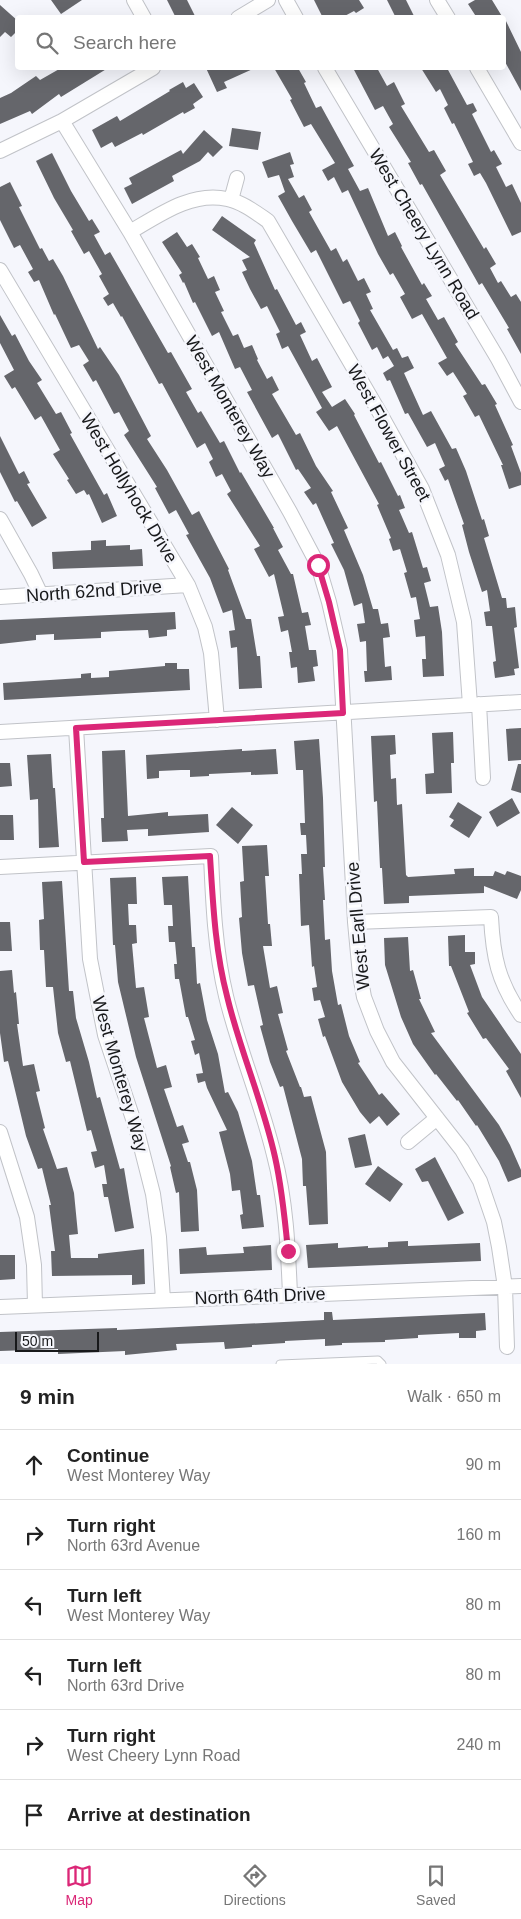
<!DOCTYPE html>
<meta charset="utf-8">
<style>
body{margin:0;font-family:Helvetica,sans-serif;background:#f2f2f2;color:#222}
.scale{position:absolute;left:15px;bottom:12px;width:84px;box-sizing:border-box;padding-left:5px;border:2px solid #18191b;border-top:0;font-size:14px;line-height:18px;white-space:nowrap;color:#18191b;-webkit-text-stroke:4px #f5f6fc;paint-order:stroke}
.stop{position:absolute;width:15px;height:15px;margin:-11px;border:4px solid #db2777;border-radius:50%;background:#fff}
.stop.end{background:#db2777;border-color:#fff;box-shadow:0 1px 5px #0008}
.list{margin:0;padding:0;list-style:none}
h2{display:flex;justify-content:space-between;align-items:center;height:65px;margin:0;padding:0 20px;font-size:21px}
h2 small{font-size:16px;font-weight:400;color:#767676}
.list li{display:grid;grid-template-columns:32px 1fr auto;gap:15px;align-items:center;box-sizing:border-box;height:70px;padding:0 20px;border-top:1px solid #e0e0e0}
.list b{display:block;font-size:19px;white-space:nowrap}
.list p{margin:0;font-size:16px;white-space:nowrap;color:#767676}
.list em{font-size:16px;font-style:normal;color:#767676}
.icon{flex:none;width:28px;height:28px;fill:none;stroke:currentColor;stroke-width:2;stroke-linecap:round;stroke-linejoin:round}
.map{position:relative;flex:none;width:521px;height:1364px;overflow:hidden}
.search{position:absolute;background:#fff;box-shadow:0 5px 20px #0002;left:15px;right:15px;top:15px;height:55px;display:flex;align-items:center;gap:12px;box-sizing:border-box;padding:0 18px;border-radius:5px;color:#767676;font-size:19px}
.sheet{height:485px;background:#fff}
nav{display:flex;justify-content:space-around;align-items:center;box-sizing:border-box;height:70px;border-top:1px solid #e0e0e0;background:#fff;font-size:14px;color:#767676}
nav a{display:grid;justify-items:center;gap:2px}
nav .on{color:#db2777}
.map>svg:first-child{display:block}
</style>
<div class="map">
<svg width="521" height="1364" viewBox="0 0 521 1364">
<rect width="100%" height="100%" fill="#f5f6fc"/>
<!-- building -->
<path fill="#65666b" d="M51,0H82L61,14Z
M167,0H187L196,18H176Z
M314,0H359L364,8L356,13L354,11L341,18H323Z
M387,0H406L415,18H396Z
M475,0H492L503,18H477L468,4Z
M0,5L18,21V30L11,37L5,32L0,37Z
M504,17L521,52V91L504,60Z
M61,68H108L61,97L59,94L32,114L30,111L0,124V98L11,93L36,76L40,80Z
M206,68H255L224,82L227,88L217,92Z
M274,68H298L306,82L304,83L316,108L321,106L354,166L348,169L360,191L368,188L388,236L395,232L402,246L401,247L422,285L424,283L432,296L426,299L438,320L444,317L458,342L455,344L482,385L485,384L497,404L495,405L513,445L511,446L521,473V485L509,489L501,465H503L479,415L475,417L463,396L467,394L453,372L447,376L438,363L447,358L422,314L412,319L400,297L405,294L393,273L390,275L378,254L348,190L342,193L334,177L328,181L322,170L335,163L311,124L304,127L290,100L292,99Z
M353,68H377L387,86L394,82L405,104L401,106L429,152L434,150L446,171L440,175L484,249L486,247L496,264L490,268L498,283L501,281L511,297L516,294L521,302V354L507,329L509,328L482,283L479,285L422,184L420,185L408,163L411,162L389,127L393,124L383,106L375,110Z
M421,68H447L467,105L473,103L477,111L472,114L491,152L494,150L502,164L496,167L506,187L512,184L521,203V232L512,236L486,183L480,173L474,176L468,164L473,162L454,123L452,124L444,108L448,105L440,89L436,92Z
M183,82L186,88L194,83L203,97L193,104L195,108L184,114L183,112L143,135L142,133L115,147L112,142L101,148L92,130L117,116L120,121L170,91L169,90Z
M232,128L261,132L258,150L229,146Z
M204,130L223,147L213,157L208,152L200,161L172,176L174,181L132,204L124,188L132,184L129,178L181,150L183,154Z
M290,152L294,164L290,165L294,177L288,179L299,198L304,195L312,210L309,212L331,251L336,248L343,262L347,259L358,281L364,278L371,292L366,294L373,309L370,310L393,350L397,348L402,358L408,356L414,368L404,373L423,415L431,411L452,449L456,448L466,471L482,520L484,519L489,536L484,538L502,598H506L507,608L515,607L517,627L514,628L519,668L514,669L515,675L495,678L493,662L496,661L492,626H486L484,612L490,611L487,590L482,592L469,552L462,525L464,524L448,479L445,481L439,469L445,466L435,443L427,447L408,413L405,414L390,380L387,381L383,373L394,366L388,356L383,359L377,347L372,350L358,323L360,321L350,301L343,304L316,250L311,253L292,221L278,196L285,192L279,175L268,178L262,162Z
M52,153L71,191L89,221L92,219L100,232L94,235L105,255L110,252L168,353L171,352L192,389L186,392L198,413L201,411L220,443L224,441L240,473L241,472L274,528H273L283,547L278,550L291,574H293L302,613L308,612L311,625L305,626L309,650H316L318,666L313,667L315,681L298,683L297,667L291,668L289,652H292L288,630L281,632L278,617L284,616L274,574L269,577L254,549L260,546L227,494L231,491L222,474L216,477L209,462L213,459L205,443L197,448L162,383L159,384L122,316L121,317L113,303L108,306L103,298L109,294L99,276L102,274L89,251L84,254L71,231L73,230L54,198L36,161Z
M10,182L22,206L19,207L40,249L42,248L49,261L53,259L63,276L98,349L100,347L119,375L151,436L147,439L167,470L192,515L199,511L229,569L228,570L246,619H251L257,656H260L262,688L239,689L237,647L231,648L229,631L235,630L232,610L223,613L210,578L186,535L189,534L176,510L169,514L155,488L157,487L124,435L129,431L119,412L114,414L96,380L93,382L83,365L89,361L79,345L71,348L55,314L54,315L39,280L34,282L28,272L33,269L20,245L14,248L0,220V187Z
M222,216L256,240L254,243L275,290L277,289L296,325L301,322L306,332L300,335L312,361L317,358L332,387L322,392L332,407L345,399L355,414L354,415L379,463L381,462L398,496L400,495L405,508L399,510L409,533L412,532L423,568L427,567L431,581L424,583L430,607L438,606L442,632L444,676L423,677L422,659H426L425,636L416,637L414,620L420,619L416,597L411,598L404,573L407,572L400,549L393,551L389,539L391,538L377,505L379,504L337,426L329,431L316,412L322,408L288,346L282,349L276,334L280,332L267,306L261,309L250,289L242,272L247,270L242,260L250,257L212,230Z
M177,232L187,247L192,244L200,257L198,258L208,279L214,276L220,290L215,292L224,311L221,312L233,336L238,334L244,348L252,345L258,359L257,360L267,379L272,376L279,390L272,394L296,435L300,433L316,466L333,491L331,492L348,528L344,530L363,575L373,609H378L381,624L388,623L390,637L383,638L385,667L391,666L392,680L365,682L364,671H367L366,641L360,642L357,624L365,623L362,603L354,606L344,570L331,544L334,543L316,503L313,505L304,492L311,488L298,469L296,470L278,434L272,438L247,392L252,390L240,367L235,369L219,332L212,336L195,302L193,303L184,282L183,283L179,275L182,273L162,242Z
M0,315L12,336L15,334L29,361L42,380L37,383L56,414L61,412L72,433L70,434L104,495L107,493L117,516L102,523L89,494L87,495L84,490L76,494L67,480L69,479L53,454L60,450L41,416L35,420L15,387L12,389L4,376L14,370L0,343Z
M0,436L19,474L24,471L30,483L27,484L47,518L32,527L17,501L15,502L0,472Z
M106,540V546L130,545V550L142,549L143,566L53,569L52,552L91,550V541Z
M175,612L176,629L167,630V636L149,638L148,630L118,631L101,632V638L54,640V634L36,635V640L0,644V620Z
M165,663H177V669H189L190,690L4,700L3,683L81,678V674L91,673V678L109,677V671L165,666Z
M521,728V760L508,761L506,729Z
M453,732L454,763H451L452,793L426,794L425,774L434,773L432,733Z
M395,735L396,754L390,755L391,779L396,778L397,805L402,804L406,875L408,877L455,874L454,869L474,868V876H493L495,871L505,875L507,871L521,876V890L517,899L484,886V893L409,896V903L384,904L382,868H380L377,801L374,802L371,736Z
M319,739L323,798L325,867H323L325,900H323L325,940L330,939L332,971L338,1005L341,1004L349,1036L360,1062L358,1063L379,1095L382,1093L400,1114L387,1126L379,1116L370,1124L360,1112L342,1082L325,1036L323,1037L318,1019L325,1017L320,1000L314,1001L312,988L317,987L314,966L312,967L309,925L301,926L299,874H302L301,854H307L306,835H301L300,823H305L303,770H296L294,741Z
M242,749V751L276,749L278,774L251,775V772L209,774V776L190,777V770H181L159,771V778L147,779L146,755Z
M125,750L128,816L168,812V816L208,814L209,832L148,836V829L127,830L128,841L102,842L101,818H104L102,751Z
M51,754L53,788H55L59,847L39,848L38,799L30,800L27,755Z
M0,763H10L12,786L0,787Z
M518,764H521V793L511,790Z
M512,798L520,813L497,827L489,812Z
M458,802L482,817L469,838L450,826L454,820L449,817Z
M232,807L253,825L238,844L216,825Z
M0,815H13L14,840H0Z
M267,845L269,876H265L268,924H270L272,946H263L270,988L277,986L283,1013L278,1014L288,1050L286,1051L300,1087H301L304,1097L311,1096L326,1152L328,1224L309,1225L306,1186H303L302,1159L283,1086L280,1087L270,1062L260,1026L263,1025L254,985L248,986L242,953L239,918L242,917L240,882L244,881L242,846Z
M188,876L192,947H195L197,984L200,983L207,1020L218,1054L225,1093L228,1092L238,1112L252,1161L257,1195H260L264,1227L242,1229L240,1215L243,1214L240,1190L232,1191L230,1174L219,1132L227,1130L207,1088L205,1081L198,1083L196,1074L203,1073L199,1053L195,1055L191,1041L195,1040L188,1017H186L179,979H175L174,964H177L175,942H169L168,926H173L172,905H164L162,877Z
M136,877L137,904H128L129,925H136L137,943L132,944L136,988L144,987L149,1017L144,1018L157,1068L166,1065L172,1087L164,1089L177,1127L183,1125L189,1142L182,1144L188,1162H190L197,1190L199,1231L181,1232L179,1192L176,1193L170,1167L171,1166L136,1057L118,982L115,945H113L110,878Z
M62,881L69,991H73L76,1018L89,1062L97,1098L100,1097L120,1169L124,1168L134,1228L115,1232L108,1197H104L102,1184H107L104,1165L95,1168L91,1152L97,1151L91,1130L87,1131L70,1061L66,1062L58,1033L53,987H46L44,950H40L39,920L44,919L42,882Z
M0,922H10L12,951H0Z
M465,935V952H475V964L470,965L482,997L521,1054V1098L506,1071L509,1069L486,1038L483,1039L467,1013L469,1012L451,966H449L448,936Z
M408,937L410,971L413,970L421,999H419L435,1032L431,1033L499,1125L510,1145L521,1170V1177L508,1182L499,1161L477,1125L476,1126L458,1100L457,1101L436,1074L435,1075L413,1044L401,1017L385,965L384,938Z
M12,970L14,993L16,992L19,1024H17L23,1066L34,1064L40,1091L36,1092L45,1128L43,1129L57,1169L67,1167L74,1193L78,1234L69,1235L71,1258H98V1254L144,1249L145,1284L132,1285V1275L52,1276L51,1251H55L49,1205H51L42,1168L38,1169L26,1136L8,1061L4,1062L0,1033V971Z
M365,1134L372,1165L355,1168L348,1138Z
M435,1157L464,1213L448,1221L428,1181L422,1182L415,1169Z
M378,1166L403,1184L390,1202L365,1184Z
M408,1241V1246L480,1243L481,1261L308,1268L306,1245L338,1243V1248L368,1246V1248L388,1247V1242Z
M271,1245L272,1270L180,1274L179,1249L206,1247L207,1255L244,1253L243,1247Z
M0,1255H15V1279L0,1280Z
M324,1312H332L333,1320L485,1313L486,1330L476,1331V1338H459V1333L418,1335V1338L385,1340V1342L342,1343V1345L325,1346V1339L285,1341V1343L252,1345V1347L225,1349L224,1342L176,1344L177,1350L125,1355V1351L58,1354V1349L0,1351V1332L117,1328V1330L324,1320Z"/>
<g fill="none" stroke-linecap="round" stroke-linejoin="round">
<!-- service casing -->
<g stroke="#c1c3c8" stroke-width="9">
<path id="service" d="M280,1364L378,1360L382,1364"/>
</g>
<!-- minor casing -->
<g stroke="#c1c3c8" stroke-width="16">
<path id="minor" d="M134,0L144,18
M286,0L296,18
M437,0L448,18
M238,18L268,0
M325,68L498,359L521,402
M477,68L521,143
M62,121L130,232L290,512L318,565L329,602L340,650L355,922L360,975L364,997L377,1031L393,1062L462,1150L480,1181L494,1222L499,1247L505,1287L507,1347
M0,151L62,121L153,68
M231,200L237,178
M130,232C159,215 192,191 227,199C242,202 255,212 268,221L381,415L422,489L448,555L464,622L470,705
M0,270L188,585L205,627L211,653L217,720
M0,519L31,574L41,595
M0,597L188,585
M479,704L483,778
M76,728L90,959L105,1035L137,1131L153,1194L159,1237L163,1300
M0,732L521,702
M0,867L211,856C213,903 215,950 226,996C239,1050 261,1101 274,1155C286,1200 288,1248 290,1294
M355,922L491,917C493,957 498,981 521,1015
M0,1132L27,1217L34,1265L35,1305
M408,1142L437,1118
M0,1307L521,1286"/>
</g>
<!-- service -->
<use href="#service" stroke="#fff" stroke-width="7"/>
<!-- minor -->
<use href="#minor" stroke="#fff" stroke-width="14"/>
</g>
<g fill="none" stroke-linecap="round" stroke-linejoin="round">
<!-- route -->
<path stroke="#db2777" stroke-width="6" d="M288,1251C285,1220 282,1188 275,1157C263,1102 240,1051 227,996C215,950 213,903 210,856L84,862L76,728L343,713L340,650L329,602L318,565"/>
</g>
<g text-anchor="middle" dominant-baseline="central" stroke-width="5" stroke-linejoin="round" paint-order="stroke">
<!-- street labels -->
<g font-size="18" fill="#18191b" stroke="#f5f6fc">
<text transform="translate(424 234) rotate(59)">West Cheery Lynn Road</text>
<text transform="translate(230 407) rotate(60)">West Monterey Way</text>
<text transform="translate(389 433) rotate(61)">West Flower Street</text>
<text transform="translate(129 488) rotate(59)">West Hollyhock Drive</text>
<text transform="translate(94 591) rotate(-4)">North 62nd Drive</text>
<text transform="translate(358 926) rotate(-95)">West Earll Drive</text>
<text transform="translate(120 1074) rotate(74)">West Monterey Way</text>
<text transform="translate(260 1296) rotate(-2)">North 64th Drive</text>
</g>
</g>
</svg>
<div class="scale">50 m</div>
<div class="stop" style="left:318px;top:565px"></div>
<div class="stop end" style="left:288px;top:1251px"></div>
<div class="search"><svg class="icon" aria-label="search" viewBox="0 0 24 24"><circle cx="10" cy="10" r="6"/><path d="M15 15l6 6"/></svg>Search here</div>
</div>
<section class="sheet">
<h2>9 min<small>Walk · 650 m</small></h2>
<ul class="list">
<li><svg class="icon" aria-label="ahead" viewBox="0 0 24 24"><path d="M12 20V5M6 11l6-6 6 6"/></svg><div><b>Continue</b><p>West Monterey Way</p></div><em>90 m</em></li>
<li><svg class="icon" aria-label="right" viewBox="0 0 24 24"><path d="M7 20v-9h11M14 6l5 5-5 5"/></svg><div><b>Turn right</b><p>North 63rd Avenue</p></div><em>160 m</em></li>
<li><svg class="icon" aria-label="left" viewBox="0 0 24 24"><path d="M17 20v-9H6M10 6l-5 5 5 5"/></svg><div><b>Turn left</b><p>West Monterey Way</p></div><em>80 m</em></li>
<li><svg class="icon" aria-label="left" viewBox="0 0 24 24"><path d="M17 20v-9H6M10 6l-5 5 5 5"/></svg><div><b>Turn left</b><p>North 63rd Drive</p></div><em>80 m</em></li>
<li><svg class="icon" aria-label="right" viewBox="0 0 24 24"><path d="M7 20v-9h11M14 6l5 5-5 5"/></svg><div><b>Turn right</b><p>West Cheery Lynn Road</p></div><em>240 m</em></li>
<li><svg class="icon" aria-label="arrive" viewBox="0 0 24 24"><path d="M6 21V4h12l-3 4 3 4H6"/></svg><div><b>Arrive at destination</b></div></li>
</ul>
</section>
<nav>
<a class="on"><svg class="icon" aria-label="map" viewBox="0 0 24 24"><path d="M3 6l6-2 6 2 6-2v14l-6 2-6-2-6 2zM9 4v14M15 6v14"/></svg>Map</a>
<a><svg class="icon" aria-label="directions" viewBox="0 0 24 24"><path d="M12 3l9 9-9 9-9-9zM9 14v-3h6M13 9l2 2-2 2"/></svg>Directions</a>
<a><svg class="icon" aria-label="saved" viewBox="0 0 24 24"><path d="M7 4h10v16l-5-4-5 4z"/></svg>Saved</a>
</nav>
